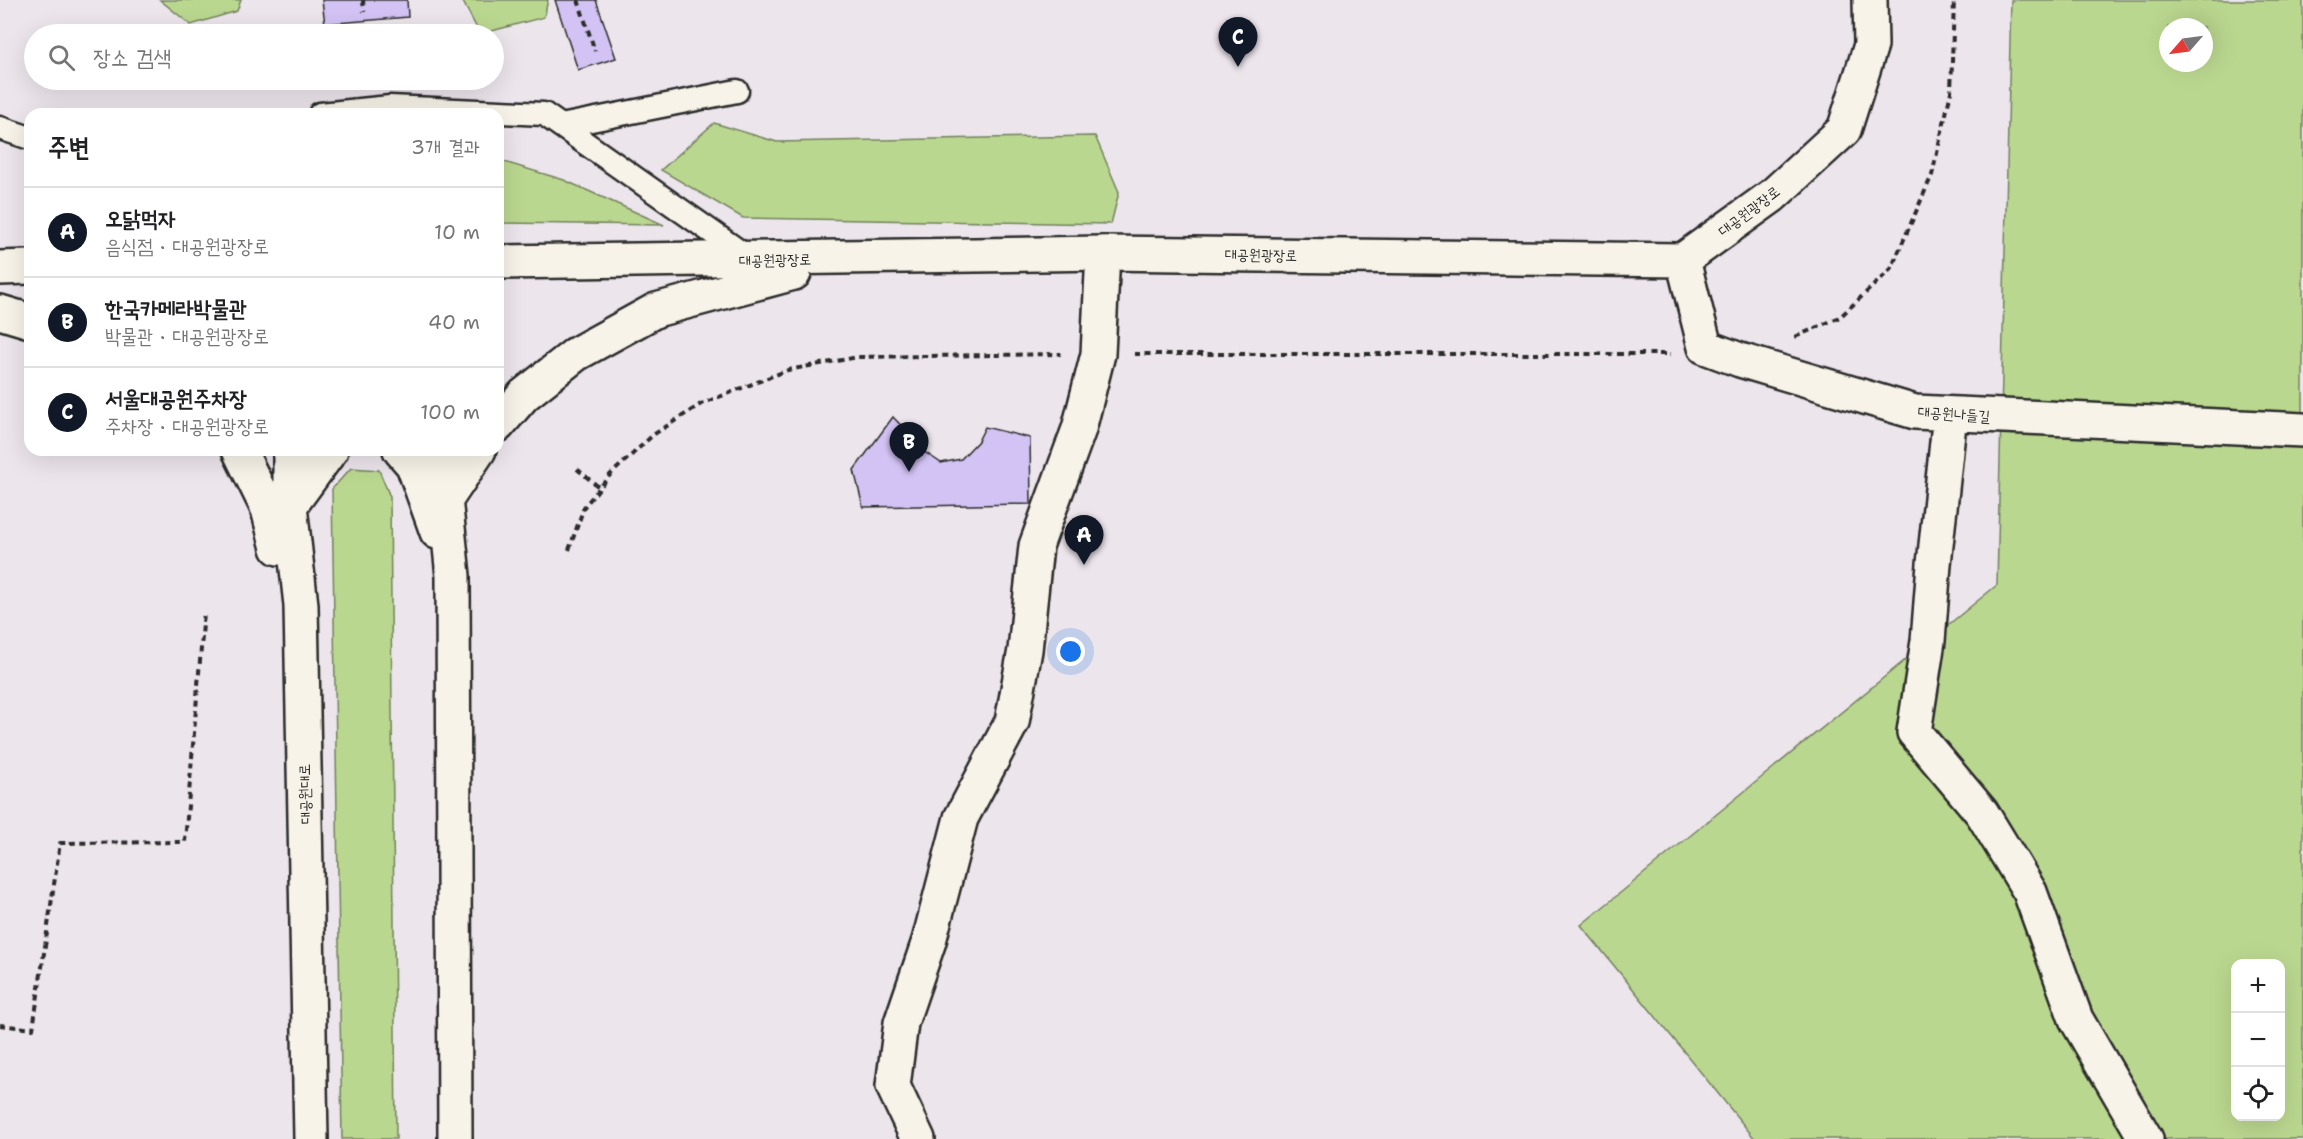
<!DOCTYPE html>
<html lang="ko">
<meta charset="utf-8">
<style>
body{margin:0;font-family:"Shantell Sans","Poor Story",sans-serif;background:#f2f2f2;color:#202124}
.controls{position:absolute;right:18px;bottom:18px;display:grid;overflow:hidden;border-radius:12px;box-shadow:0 6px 24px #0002}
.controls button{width:54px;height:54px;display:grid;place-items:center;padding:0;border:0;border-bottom:2px solid #e0e0e0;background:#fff;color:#202124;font:30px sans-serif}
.compass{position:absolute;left:2159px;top:18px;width:54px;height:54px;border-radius:50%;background:#fff;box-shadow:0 6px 24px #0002;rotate:242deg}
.you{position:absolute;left:1071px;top:652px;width:21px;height:21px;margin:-15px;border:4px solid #fff;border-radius:50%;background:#1a73e8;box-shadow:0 0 0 9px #1a73e833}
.badge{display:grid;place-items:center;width:39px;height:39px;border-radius:50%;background:#111827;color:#fff;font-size:20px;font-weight:700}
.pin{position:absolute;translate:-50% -50px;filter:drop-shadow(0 2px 3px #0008)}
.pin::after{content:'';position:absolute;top:32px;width:21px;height:18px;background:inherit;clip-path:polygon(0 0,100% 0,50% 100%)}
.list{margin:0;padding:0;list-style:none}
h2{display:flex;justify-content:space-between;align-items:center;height:78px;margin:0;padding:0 24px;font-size:26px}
h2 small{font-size:20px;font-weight:400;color:#757577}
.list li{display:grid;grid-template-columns:39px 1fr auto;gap:18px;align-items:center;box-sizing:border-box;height:90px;padding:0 24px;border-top:2px solid #e0e0e0}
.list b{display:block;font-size:22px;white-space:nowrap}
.list p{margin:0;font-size:20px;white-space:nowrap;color:#757577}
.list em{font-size:20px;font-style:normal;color:#757577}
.icon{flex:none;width:33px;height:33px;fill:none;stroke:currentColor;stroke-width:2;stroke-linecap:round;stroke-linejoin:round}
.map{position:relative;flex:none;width:2303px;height:1139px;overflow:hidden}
.search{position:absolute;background:#fff;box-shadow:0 6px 24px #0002;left:24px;top:24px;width:480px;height:66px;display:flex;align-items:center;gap:15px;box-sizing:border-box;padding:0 21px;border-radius:33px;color:#757577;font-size:22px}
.panel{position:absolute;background:#fff;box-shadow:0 6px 24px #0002;left:24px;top:108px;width:480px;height:348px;border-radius:18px}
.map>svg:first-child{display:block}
</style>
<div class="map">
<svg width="2303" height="1139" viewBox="0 0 2303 1139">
<rect width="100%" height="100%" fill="#ece5ec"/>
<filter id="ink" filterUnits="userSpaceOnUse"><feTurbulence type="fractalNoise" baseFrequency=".0167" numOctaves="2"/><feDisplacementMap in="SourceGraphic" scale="12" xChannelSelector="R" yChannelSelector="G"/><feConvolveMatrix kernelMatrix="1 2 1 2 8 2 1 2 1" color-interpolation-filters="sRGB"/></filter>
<g filter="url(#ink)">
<!-- green -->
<path fill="#bad78f" stroke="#72815d" stroke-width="1.5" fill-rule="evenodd" d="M160,0H241L237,11L191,25Z
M462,0H548L544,17L480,34Z
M2011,0H2303V1139H1755L1581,925L1997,585ZM2168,27H2204V63H2168ZM2236,964H2280V1116H2236Z
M714,123L777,142L1095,136L1119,192L1111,224L743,218L661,170Z
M498,160L564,180L664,225L498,223Z
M351,468L379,470L390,497L396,1139H342L332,489Z"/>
<!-- building -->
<path fill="#d2c3f4" stroke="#2b2b2b" stroke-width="1.5" d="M322,0H407L408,17L325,24Z
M555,0H596L616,58L578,70Z
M893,417L915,440L920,449L941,463L961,459L978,441L985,427L1030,438L1031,504L863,507L854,470Z"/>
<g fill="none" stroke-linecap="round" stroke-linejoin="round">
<!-- lane casing -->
<g stroke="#2b2b2b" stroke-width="27">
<path id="lane" d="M320,114L390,107L544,114L750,259
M561,126L737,91
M0,128L30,138"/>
</g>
<!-- street casing -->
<g stroke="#2b2b2b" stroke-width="38">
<path id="street" d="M1683,260L1705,347L1740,360L1915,412L2303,430
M1950,414L1934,564L1928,641L1914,732L1982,813L2030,892L2076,1019L2146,1139
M918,1139L893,1086L901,1023L929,941L961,818L1012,722L1025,650L1036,546L1079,429L1098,354L1103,253"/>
</g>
<!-- secondary casing -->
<g stroke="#2b2b2b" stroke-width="38">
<path id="secondary" d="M498,262L1103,253L1683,260L1772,196L1844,130L1871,45L1870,0
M0,268L30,267
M0,312L30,321
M498,425L524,395L576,354L656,310L794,273
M239,450L268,509L278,548
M290,450V506L301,605L311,1139
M400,450L413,465L437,532
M440,450L453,576L455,1139
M447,498L479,450
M290,506L331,450"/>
</g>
<!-- path -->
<path stroke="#2b2b2b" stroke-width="4" stroke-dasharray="6 4.5" stroke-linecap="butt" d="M363,0L364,12
M578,0L595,51
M1795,337L1840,317L1891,269L1932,175L1951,92L1954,0
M1134,354H1670
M577,469L600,488
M569,550L584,507L610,475L653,435L701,404L788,370L858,357L1061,354
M0,1025L33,1029L60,843L185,842L204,612"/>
<!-- lane -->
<use href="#lane" stroke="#f7f3e8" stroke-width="22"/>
<!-- street -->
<use href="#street" stroke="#f7f3e8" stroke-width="33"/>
<!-- secondary -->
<use href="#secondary" stroke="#f7f3e8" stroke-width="33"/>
</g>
</g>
<g text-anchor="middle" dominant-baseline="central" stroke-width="5" stroke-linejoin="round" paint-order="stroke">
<!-- street labels -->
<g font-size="15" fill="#2b2b2b" stroke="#f7f3e8">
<text transform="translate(1749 211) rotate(-37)">대공원광장로</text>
<text transform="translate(1261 255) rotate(1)">대공원광장로</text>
<text transform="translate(775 260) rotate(-1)">대공원광장로</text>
<text transform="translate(1954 414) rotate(4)">대공원나들길</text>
<text transform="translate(305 794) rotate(-91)">대공원대로</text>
</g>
</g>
</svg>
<div class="controls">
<button>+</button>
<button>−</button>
<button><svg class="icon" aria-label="locate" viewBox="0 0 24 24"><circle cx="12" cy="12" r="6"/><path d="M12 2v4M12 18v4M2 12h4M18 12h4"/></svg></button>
</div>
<svg class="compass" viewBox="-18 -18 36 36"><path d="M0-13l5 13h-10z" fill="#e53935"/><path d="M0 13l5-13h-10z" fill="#757577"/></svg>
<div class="you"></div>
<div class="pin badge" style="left:1084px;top:565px">A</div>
<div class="pin badge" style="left:909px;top:472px">B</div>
<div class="pin badge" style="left:1238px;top:67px">C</div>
<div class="search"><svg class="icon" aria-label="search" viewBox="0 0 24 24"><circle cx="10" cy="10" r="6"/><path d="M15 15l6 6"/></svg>장소 검색</div>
<section class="panel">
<h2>주변<small>3개 결과</small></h2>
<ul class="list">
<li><span class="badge">A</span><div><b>오닭먹자</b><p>음식점 · 대공원광장로</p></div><em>10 m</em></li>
<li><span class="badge">B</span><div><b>한국카메라박물관</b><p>박물관 · 대공원광장로</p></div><em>40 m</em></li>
<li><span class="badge">C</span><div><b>서울대공원주차장</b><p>주차장 · 대공원광장로</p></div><em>100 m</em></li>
</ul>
</section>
</div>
